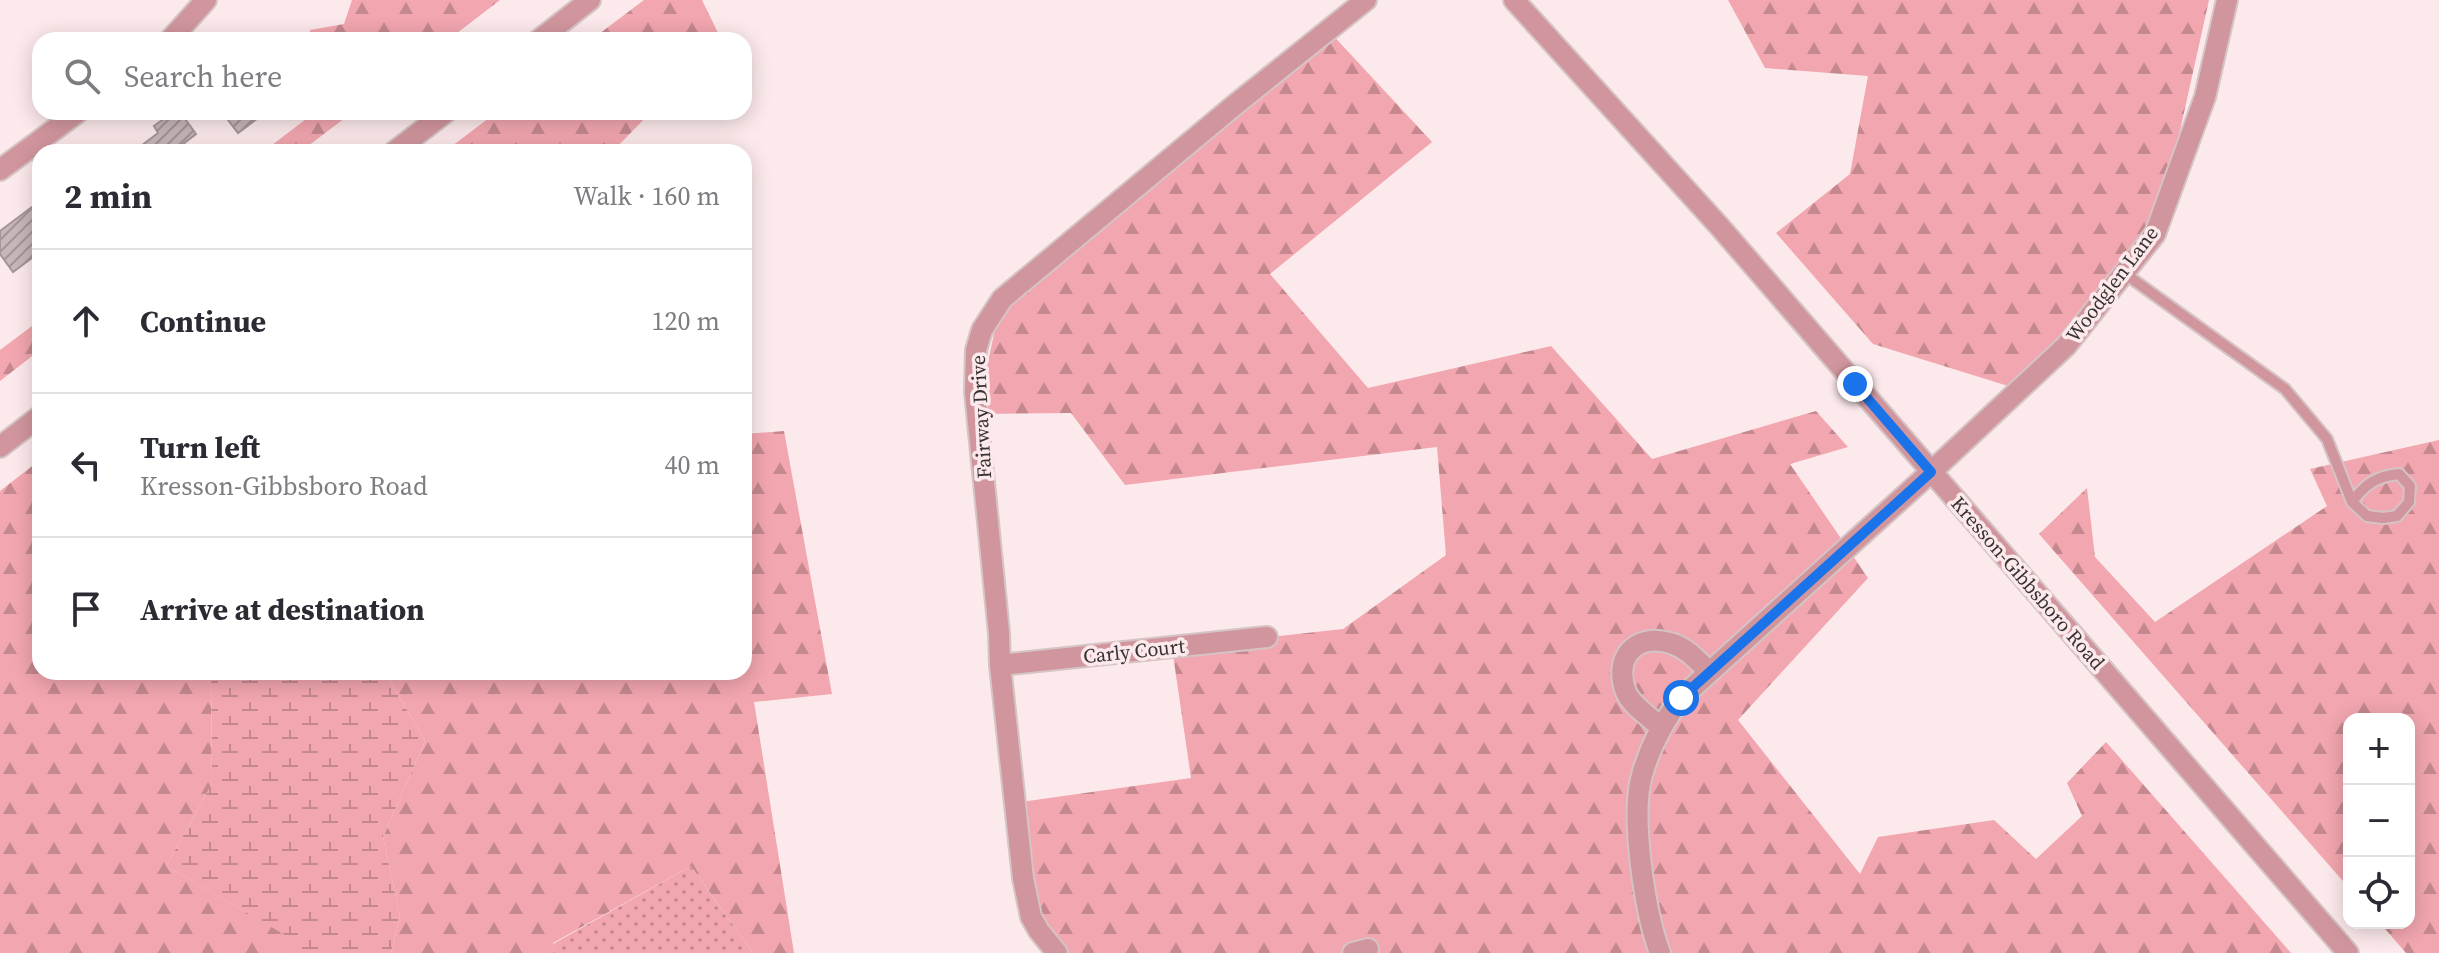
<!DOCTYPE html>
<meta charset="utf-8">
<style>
body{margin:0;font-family:"Source Serif 4",serif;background:#f7f7f7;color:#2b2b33}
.controls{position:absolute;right:24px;bottom:24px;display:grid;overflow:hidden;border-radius:16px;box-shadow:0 4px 20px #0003}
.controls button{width:72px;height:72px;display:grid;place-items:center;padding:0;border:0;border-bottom:2px solid #e1e1e2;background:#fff;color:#2b2b33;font:40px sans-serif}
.stop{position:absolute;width:24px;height:24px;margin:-18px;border:6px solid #1a73e8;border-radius:50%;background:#fff}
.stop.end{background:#1a73e8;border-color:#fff;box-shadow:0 2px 8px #0008}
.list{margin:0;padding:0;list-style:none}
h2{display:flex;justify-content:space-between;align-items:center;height:104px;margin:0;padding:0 32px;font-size:34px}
h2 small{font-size:26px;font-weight:400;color:#7c7c81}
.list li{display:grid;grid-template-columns:52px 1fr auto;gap:24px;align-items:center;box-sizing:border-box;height:144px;padding:0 32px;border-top:2px solid #e1e1e2}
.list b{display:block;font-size:30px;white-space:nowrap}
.list p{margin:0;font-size:26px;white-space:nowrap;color:#7c7c81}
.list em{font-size:26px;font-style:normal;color:#7c7c81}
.icon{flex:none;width:44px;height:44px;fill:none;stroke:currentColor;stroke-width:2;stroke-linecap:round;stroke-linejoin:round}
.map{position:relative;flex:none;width:2439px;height:953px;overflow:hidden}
.search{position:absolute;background:#fff;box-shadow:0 4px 20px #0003;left:32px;top:32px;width:720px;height:88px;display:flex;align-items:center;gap:20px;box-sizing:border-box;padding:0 28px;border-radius:24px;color:#7c7c81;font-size:30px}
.panel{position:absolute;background:#fff;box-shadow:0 4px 20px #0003;left:32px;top:144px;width:720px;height:536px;border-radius:24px}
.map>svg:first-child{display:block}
</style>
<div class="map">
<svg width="2439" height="953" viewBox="0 0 2439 953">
<defs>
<pattern id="grass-dots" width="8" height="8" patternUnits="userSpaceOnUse" patternTransform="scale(2)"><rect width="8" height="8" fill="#f2a6af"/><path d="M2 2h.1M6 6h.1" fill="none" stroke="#c5888f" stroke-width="1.8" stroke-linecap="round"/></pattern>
<pattern id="forest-firs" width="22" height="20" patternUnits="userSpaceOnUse" patternTransform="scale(2)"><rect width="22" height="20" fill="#f2a6af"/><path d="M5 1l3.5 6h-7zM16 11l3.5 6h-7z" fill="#c5888f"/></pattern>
<pattern id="wetland-marsh" width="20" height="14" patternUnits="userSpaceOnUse" patternTransform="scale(2)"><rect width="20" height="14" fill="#f2a6af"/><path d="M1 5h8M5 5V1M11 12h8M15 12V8" fill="none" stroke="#c5888f"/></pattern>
<pattern id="building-hatch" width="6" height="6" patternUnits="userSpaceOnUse" patternTransform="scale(2)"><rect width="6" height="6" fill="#c8b6b8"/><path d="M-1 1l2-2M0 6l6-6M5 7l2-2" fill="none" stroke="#a39596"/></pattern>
</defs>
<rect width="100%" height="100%" fill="#fce9eb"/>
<!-- grass -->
<path fill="url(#grass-dots)" d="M691,866L753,953H555L553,944Z"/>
<!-- forest -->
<path fill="url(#forest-firs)" d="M352,0H500L448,40H310V30L344,24Z
M644,0H702L721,39L591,40Z
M1728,0H2209L2163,207L2021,390L1873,344L1776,233L1850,174L1868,76L1765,68Z
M1328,30L1432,142L1270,274L1368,388L1551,346L1652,459L1816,411L1848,447L1790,464L1868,578L1738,720L1860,874L1878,837L1994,820L2036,859L2082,816L2067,783L2106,742L2291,953H1066L1044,934L1021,802L1191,778L1172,648L1343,629L1446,555L1437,447L1125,485L1071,413L977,414L1002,296Z
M307,112H353L300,152H263L306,119Z
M497,112H651L612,152H444Z
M40,320V350L0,381V350Z
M784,431L832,694L754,702L794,953H753L691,866L553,943L555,953H391L400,916L383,837L425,741L385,672H744V434Z
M2439,440V953H2406L2380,923H2409V719H2349V888L2039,534L2087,488L2095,557L2155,622L2327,506L2310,469Z
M40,460V672H211L212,784L166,866L288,936L282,953H0V491Z"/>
<!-- wetland -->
<path fill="url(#wetland-marsh)" d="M211,672H385L425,741L383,837L400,916L391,953H282L287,936L166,866L212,784Z"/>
<!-- building -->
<path fill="url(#building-hatch)" stroke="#a79597" stroke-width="2" d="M173,112H180L196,134L182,145L187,152H133L158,133L154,126Z
M222,112H266L238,133Z
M40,201V252L13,272L0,254V231Z"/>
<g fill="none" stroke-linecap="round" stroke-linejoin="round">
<!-- service casing -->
<g stroke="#d5c4c6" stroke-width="14">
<path id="service" d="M2124,273L2285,389L2327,439L2352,502L2367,516L2383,518L2397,516L2409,502L2410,486L2399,474C2377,476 2365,484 2352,502"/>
</g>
<!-- minor casing -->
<g stroke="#d5c4c6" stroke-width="24">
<path id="minor" d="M170,40L206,0
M0,170L78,112
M1000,665L1267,637
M1660,727C1650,717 1631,705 1626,692C1613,658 1635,633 1670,643C1686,647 1698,661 1709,672
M1057,953L1039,931L1031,917L1023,878L1000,665L999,633L975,392L976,350L982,330L1002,299L1236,104L1366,0
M1353,953L1368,949
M1660,953C1645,913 1630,816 1642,775C1650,746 1663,722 1681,698L1931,472L2066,346L2155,234L2205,97L2227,0"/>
</g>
<!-- tertiary casing -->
<g stroke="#d5c4c6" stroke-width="24">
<path id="tertiary" d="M1514,0L1720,227L2348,953
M539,40L590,0
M394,152L446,112
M0,447L40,416"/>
</g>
<!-- service -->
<use href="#service" stroke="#d1969d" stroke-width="10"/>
<!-- minor -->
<use href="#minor" stroke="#d1969d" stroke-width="20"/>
<!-- tertiary -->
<use href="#tertiary" stroke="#d1969d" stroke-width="20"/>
</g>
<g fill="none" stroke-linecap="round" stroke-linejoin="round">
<!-- route -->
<path stroke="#1a73e8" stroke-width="10" d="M1681,698L1931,472L1855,384"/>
</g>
<g text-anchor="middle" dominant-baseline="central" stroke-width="7" stroke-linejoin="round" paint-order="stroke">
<!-- street labels -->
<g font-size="20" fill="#393233" stroke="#fce9eb">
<text transform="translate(2112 284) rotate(-53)">Woodglen Lane</text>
<text transform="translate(981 417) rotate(-93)">Fairway Drive</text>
<text transform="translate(2028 583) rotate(49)">Kresson-Gibbsboro Road</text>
<text transform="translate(1134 651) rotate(-6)">Carly Court</text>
</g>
</g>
</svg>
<div class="controls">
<button>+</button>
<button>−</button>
<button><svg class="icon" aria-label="locate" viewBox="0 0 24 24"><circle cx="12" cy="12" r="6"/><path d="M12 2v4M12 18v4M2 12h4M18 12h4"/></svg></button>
</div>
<div class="stop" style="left:1681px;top:698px"></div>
<div class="stop end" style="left:1855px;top:384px"></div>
<div class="search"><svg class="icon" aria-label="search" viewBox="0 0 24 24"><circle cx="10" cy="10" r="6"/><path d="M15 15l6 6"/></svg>Search here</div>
<section class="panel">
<h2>2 min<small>Walk · 160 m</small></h2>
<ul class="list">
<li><svg class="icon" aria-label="ahead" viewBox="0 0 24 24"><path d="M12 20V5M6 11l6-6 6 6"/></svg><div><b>Continue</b></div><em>120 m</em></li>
<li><svg class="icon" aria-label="left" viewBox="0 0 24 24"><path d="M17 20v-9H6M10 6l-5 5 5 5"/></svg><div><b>Turn left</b><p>Kresson-Gibbsboro Road</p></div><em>40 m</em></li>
<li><svg class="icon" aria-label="arrive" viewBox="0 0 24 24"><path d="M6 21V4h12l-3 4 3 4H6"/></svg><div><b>Arrive at destination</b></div></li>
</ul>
</section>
</div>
